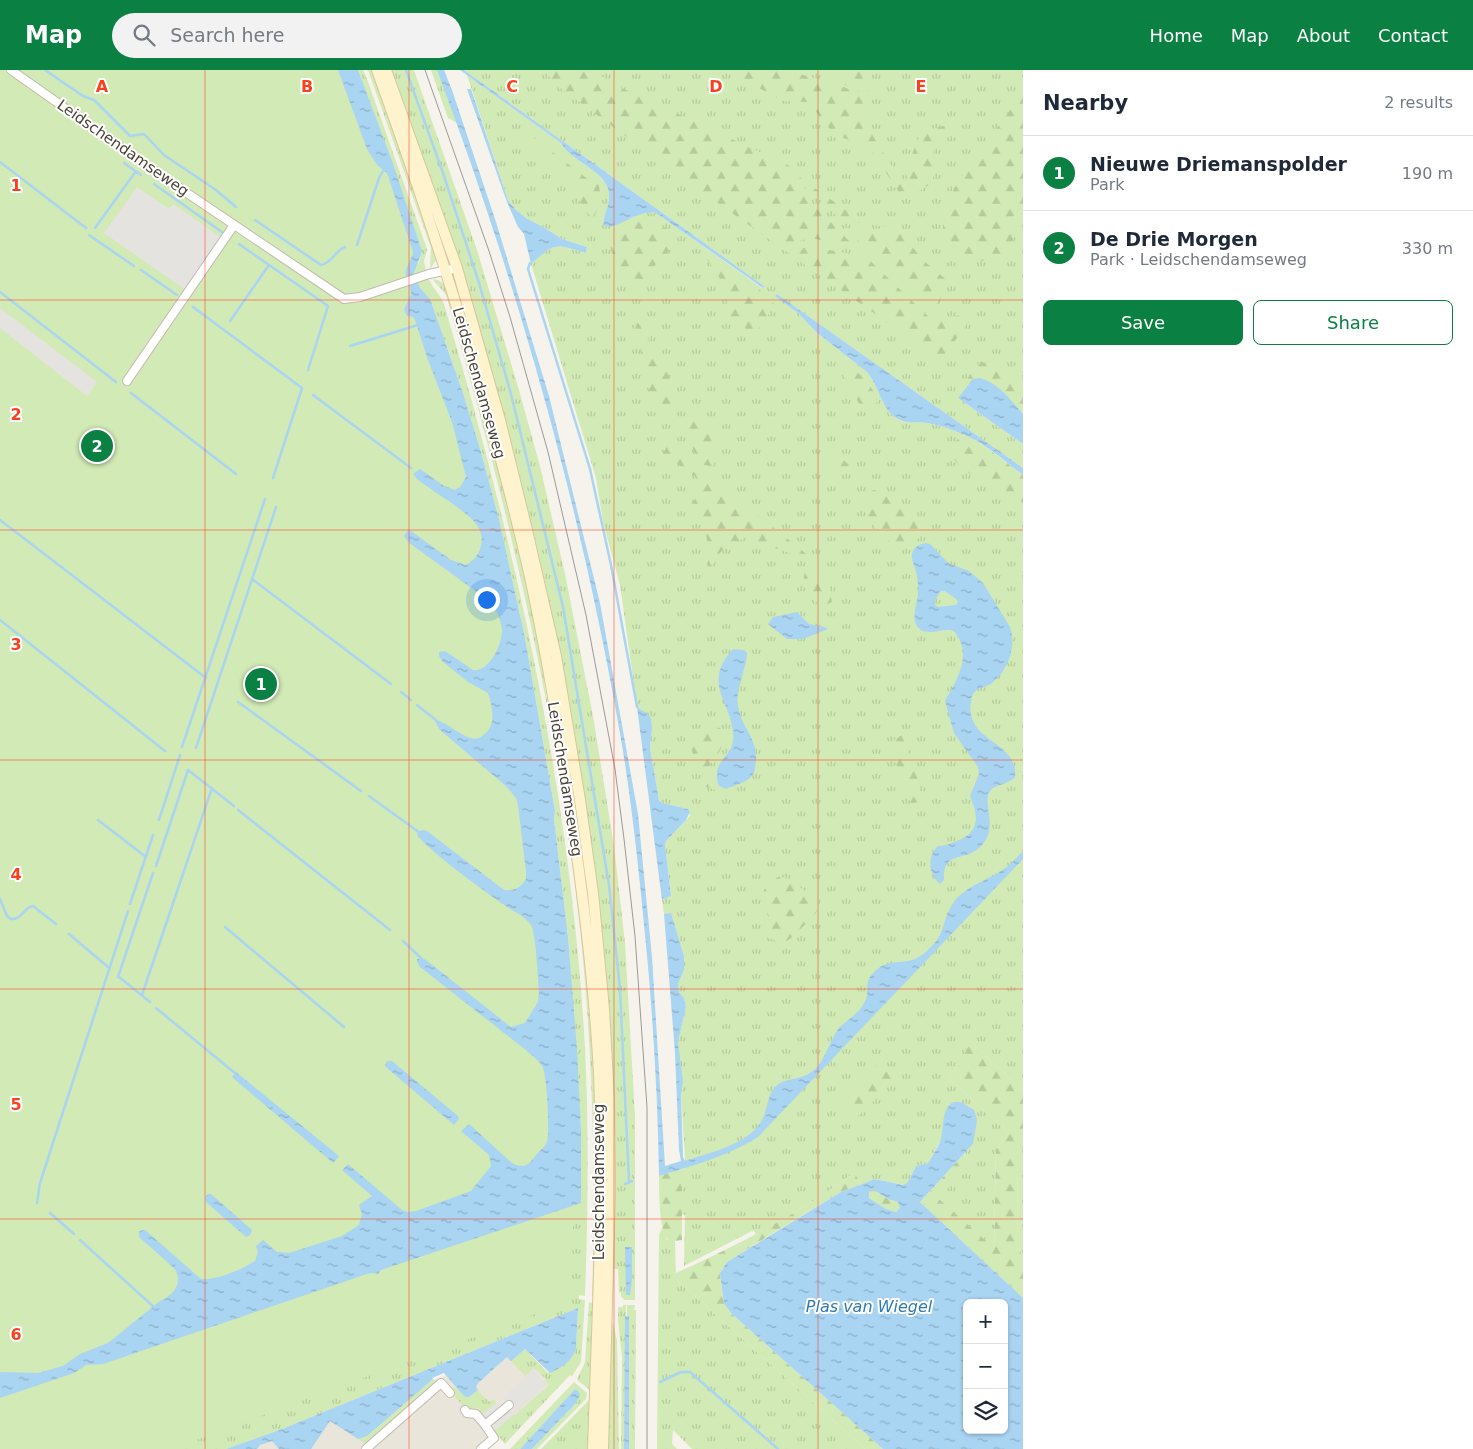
<!DOCTYPE html>
<meta charset="utf-8">
<style>
body{margin:0;font-family:"DejaVu Sans",sans-serif;background:#f2f2f3;color:#1f2937}
.controls{position:absolute;right:15px;bottom:15px;display:grid;overflow:hidden;border-radius:8px;box-shadow:0 1px 4px #0004}
.controls button{width:45px;height:45px;display:grid;place-items:center;padding:0;border:0;border-bottom:1px solid #e0e1e3;background:#fff;color:#1f2937;font:25px sans-serif}
.you{position:absolute;left:486px;top:529px;width:18px;height:18px;margin:-12px;border:4px solid #fff;border-radius:50%;background:#1a73e8;box-shadow:0 0 0 8px #1a73e833}
.badge{display:grid;place-items:center;width:32px;height:32px;border-radius:50%;background:#0b8043;color:#fff;font-size:16px;font-weight:700}
.pin{position:absolute;translate:-50% -50%;border:2px solid #fff;box-shadow:0 1px 5px #0006}
.list{margin:0;padding:0;list-style:none}
h2{display:flex;justify-content:space-between;align-items:center;height:65px;margin:0;padding:0 20px;font-size:21px}
h2 small{font-size:16px;font-weight:400;color:#747a83}
.list li{display:grid;grid-template-columns:32px 1fr auto;gap:15px;align-items:center;box-sizing:border-box;height:75px;padding:0 20px;border-top:1px solid #e0e1e3}
.list b{display:block;font-size:19px;white-space:nowrap}
.list p{margin:0;font-size:16px;white-space:nowrap;color:#747a83}
.list em{font-size:16px;font-style:normal;color:#747a83}
.actions{display:flex;gap:10px;padding:15px 20px}
.actions a{flex:1;padding:11px 0;border:1px solid #0b8043;border-radius:8px;text-align:center;font-size:18px;color:#0b8043}
.actions .main{background:#0b8043;color:#fff}
.icon{flex:none;width:28px;height:28px;fill:none;stroke:currentColor;stroke-width:2;stroke-linecap:round;stroke-linejoin:round}
.map{position:relative;flex:none;width:1023px;height:1379px;overflow:hidden}
header{display:flex;align-items:center;gap:30px;box-sizing:border-box;height:70px;padding:0 25px;background:#0b8043;color:#fff}
header strong{font-size:24px}
nav{display:flex;gap:28px;margin-inline-start:auto;font-size:18px}
.search{width:350px;height:45px;background:#f2f2f3;display:flex;align-items:center;gap:12px;box-sizing:border-box;padding:0 18px;border-radius:28px;color:#747a83;font-size:19px}
main{display:flex}
aside{flex:1;background:#fff}
.map>svg:first-child{display:block}
</style>
<header>
<strong>Map</strong>
<div class="search"><svg class="icon" aria-label="search" viewBox="0 0 24 24"><circle cx="10" cy="10" r="6"/><path d="M15 15l6 6"/></svg>Search here</div>
<nav><a>Home</a><a>Map</a><a>About</a><a>Contact</a></nav>
</header>
<main>
<div class="map">
<svg width="1023" height="1379" viewBox="0 0 1023 1379">
<defs>
<pattern id="grass-tufts" width="24" height="20" patternUnits="userSpaceOnUse" patternTransform="scale(1.25)"><rect width="24" height="20" fill="#d2eab5"/><path d="M3 7l-1-3M5 7V3M7 7l1-3M15 17l-1-3M17 17v-4M19 17l1-3" fill="none" stroke="#b6ca9c"/></pattern>
<pattern id="forest-firs" width="22" height="20" patternUnits="userSpaceOnUse" patternTransform="scale(1.25)"><rect width="22" height="20" fill="#d2eab5"/><path d="M5 1l3.5 6h-7zM16 11l3.5 6h-7z" fill="#b6ca9c"/></pattern>
<pattern id="water-ripples" width="26" height="14" patternUnits="userSpaceOnUse" patternTransform="scale(1.25)"><rect width="26" height="14" fill="#a9d4f2"/><path d="M2 4q2-2 4 0t4 0M15 11q2-2 4 0t4 0" fill="none" stroke="#8caec5"/></pattern>
</defs>
<rect width="100%" height="100%" fill="#f6f3ec"/>
<!-- residential -->
<path fill="#eae5da" d="M514,1277L553,1316L485,1379H255L267,1368L364,1339Z"/>
<!-- grass -->
<path fill="url(#grass-tufts)" d="M358,0H363L367,9L427,179L424,191L426,201L415,205L422,181Z
M368,0H373L393,52L437,189L430,199L431,178Z
M389,0H414L477,180L519,320L540,396L565,504L593,646L614,776L625,873L635,1046V1230H624L623,1228L621,1227V1223L619,1222L618,1199H610L613,1120L584,726L563,594L534,465L492,302L460,198Z
M431,0H437L457,53L448,48Z
M464,0H1023V344L1016,335L958,328L1023,374V398L777,224L775,225L798,243L816,262L867,302C878,315 881,335 892,345C906,357 917,350 932,354C944,356 958,362 969,367C984,374 1008,394 1023,405V1021L971,972L959,995L949,1008L1009,1063L996,1079L994,1179L939,1129L967,1089L964,1084L973,1074L941,1070L928,1093L916,1096L908,1112L904,1115L875,1109L862,1114L854,1103L820,1127L760,1163L756,1165L754,1160L684,1196L685,1145L682,1144V1099L685,1098V1089L678,972L686,937L684,928L679,922L678,914L684,900V886L671,844H664L662,830L671,826L665,774L667,770L690,746L688,739L662,733L659,730L650,678L652,659L642,640L637,637L620,515L603,452L596,408L531,194C556,172 553,174 586,183L587,177L562,169L545,158L526,148L515,139L508,130L467,5L561,73C571,92 608,101 609,124C610,134 604,144 603,155C610,154 618,154 624,151C637,146 640,140 656,143L762,218L764,216Z
M429,209C433,219 440,224 444,234C516,476 571,725 585,978C589,1061 588,1143 585,1226L579,1225V1229L585,1230L581,1292L572,1306L570,1305L505,1374L494,1361L514,1344L515,1345L549,1315L545,1310L546,1309L534,1298L525,1306L511,1291L525,1279L548,1303L576,1279L578,1238L282,1359L226,1379H107L95,1293L581,1133V1060L568,867L554,749L555,741L525,568L499,449L481,382L463,323L430,229L418,212Z
M433,209L438,210L447,216L512,441L541,579L544,611L550,645L559,672L587,884L597,1047L595,1226H592C597,1078 591,929 571,783C545,593 500,408 446,225C443,219 436,216 433,209Z
M1023,1078V1186L1017,1176L1018,1083Z
M662,1158L667,1170H675L676,1209L865,1379H692L673,1360L672,1374L677,1379H657L659,1165Z
M589,1232L594,1234L590,1379H541L589,1330L590,1320L577,1310C578,1305 583,1298 585,1292Z
M623,1235H626L624,1379H621L622,1287L618,1251V1237H623Z
M627,1235H635L634,1240H636L635,1379H629V1246H627Z
M610,1252L613,1253L617,1270L619,1379H606Z
M433,1309L437,1313L366,1374L358,1369L367,1366Z
M574,1312L587,1323L586,1329L537,1379H532L576,1333L578,1321L575,1319L520,1379H510Z
M454,1316L466,1327H469L478,1320L489,1332L494,1329L496,1333L483,1344L477,1337L471,1341H467L451,1322Z"/>
<!-- forest -->
<path fill="url(#forest-firs)" d="M543,0H591L624,19L790,96L799,105L803,112L807,128L855,177L811,168L799,171L790,184L681,107L559,17Z
M726,0H783L831,12L864,25L868,58L909,124L904,130L869,77L835,65L818,45L812,34L807,32L783,31Z
M845,0H871L868,25L836,11Z
M1023,22V151L1004,187L1000,191H967L958,189L948,182L942,174L944,136L960,109Z
M947,55L933,77L935,104L929,115L914,124L905,102L921,62Z
M528,63L589,110L599,115L601,132L593,148C580,139 578,124 570,111C564,101 536,81 526,72Z
M813,117L853,145L886,157L840,149L812,122Z
M638,151L662,156L671,161C677,183 662,185 651,200C646,206 644,215 642,222L633,224C620,210 613,189 609,171C615,160 625,152 638,151Z
M845,158L893,163L898,160L924,191L949,212L935,239H931Z
M808,176L866,187L930,248L941,249L974,242L970,250L941,290L795,188L802,179Z
M705,186L716,188L761,221L774,234L766,249L756,262C721,253 732,241 723,216C720,206 710,195 705,186Z
M635,248L667,298L679,344L670,346L652,331L644,302Z
M981,292L992,294L1023,325V344C1015,333 988,302 973,309C967,313 962,322 958,328L974,297Z
M852,298C865,308 872,315 877,331L873,338L861,337L842,304V299Z
M693,350L715,363L717,372L714,395C696,397 698,389 692,377C686,366 684,368 684,354Z
M962,365L971,368L1023,405V433C1018,429 1012,425 1007,422C986,412 960,404 950,382L953,374Z
M668,375C717,414 768,452 816,492L745,468C718,480 718,482 707,509C708,490 711,470 701,452C697,445 693,445 690,436L697,426L701,411L663,383Z
M838,385L849,395L845,404L834,403L825,394L829,386Z
M873,420C897,425 911,442 923,463L917,470L908,478C904,477 899,477 896,475C877,466 855,439 873,420Z
M808,497C827,506 829,512 832,532L822,537C809,527 797,513 808,497Z
M713,657L720,658C732,669 715,687 708,698L721,722L704,716L698,691L685,668L684,662L698,664Z
M902,665C910,687 921,709 921,732L911,733L897,698L892,671Z
M780,806L790,810L819,831L816,843L793,867L783,873L766,867V859L770,847C757,829 760,817 780,806Z
M970,971L1023,1021V1078L1018,1083L1017,1176L1023,1186V1228L920,1132L964,1084L967,1089L963,1100L939,1129L994,1178L996,1079L1009,1063L949,1008L959,995Z
M879,993L894,1011L855,1049L840,1030Z
M682,1099V1170C678,1170 670,1173 667,1169C659,1160 659,1119 659,1106Z
M854,1103L862,1114L841,1122L765,1168L727,1192L720,1203L724,1234L732,1244L883,1379H865L676,1209V1203C741,1174 796,1145 854,1103Z
M874,1120L888,1129L898,1132L901,1138L896,1142L886,1139L869,1128V1122Z"/>
<!-- park -->
<path fill="#d2eab5" d="M0,0H350L381,85L444,269L496,475L574,1123L571,1231L172,1379H0Z"/>
<!-- parking -->
<path fill="#e5e3e0" d="M137,117L169,139L173,134L222,168L186,220L104,163Z
M0,238L97,312L87,326L0,258Z
M533,1300L547,1315L516,1342L503,1327Z
M496,1333L500,1337L505,1334L514,1344L497,1359L483,1344Z"/>
<!-- water -->
<path fill="url(#water-ripples)" fill-rule="evenodd" d="M338,0H358L392,91L422,181L421,185L414,202L420,218L430,229L463,323L481,382L499,449L525,568L555,741L554,749L568,867L577,979L581,1060V1133L393,1196L381,1200L378,1204L373,1203L367,1204L103,1294L86,1295L74,1303L0,1328V1302L38,1303L63,1296L80,1284L108,1273L160,1231C174,1225 184,1212 174,1198L139,1167V1162L142,1160H145L201,1209C219,1210 240,1200 255,1191L258,1182L256,1176L263,1170L277,1182L289,1183L342,1166L359,1155L362,1144L359,1135L372,1126L342,1100L348,1094L402,1140L408,1142L416,1141L471,1121L491,1096L489,1085L461,1061L469,1054L512,1093C525,1100 529,1094 537,1084C540,1080 545,1077 547,1072C550,1064 547,1006 543,998C540,991 532,986 527,981L420,897L417,892V889L422,888L426,890L511,957L525,953L538,932L539,923C538,910 536,863 531,855C524,845 512,841 503,834C488,824 422,776 417,764L422,760L427,761L504,820C515,821 520,818 526,809V801L518,735L516,728L507,717L440,660L435,651L436,650C449,653 458,665 471,668C475,669 479,669 482,666C497,657 493,638 488,623L468,612L443,592L439,586V582L445,581L473,600C489,603 503,573 502,559C501,550 497,541 492,533L408,472L404,466L408,460L411,461L451,490L466,495C480,488 487,470 477,455C467,441 432,421 417,409L413,404L420,399L444,416L455,420L460,417L466,407L452,352L428,290L415,250L413,247L407,246L404,240L411,224C411,216 404,209 406,200C408,193 412,189 413,182L387,103L377,95L367,79Z
M437,0H444L452,20L496,152L549,326L600,533L638,744L652,887L665,1096L681,1091L679,1080L675,983L664,844L671,843L684,886V900L678,914L679,922L684,928L686,937L678,972L683,1012L681,1024L683,1087L685,1091C709,1083 748,1074 761,1052C768,1041 766,1027 775,1017C788,1005 803,1013 818,996C827,985 833,963 841,956C850,948 861,942 866,929C869,922 865,914 870,907C885,886 901,896 917,888C927,883 939,870 942,860C946,848 948,839 956,829C969,815 988,810 1004,799C1011,795 1017,787 1023,781V789L758,1067C728,1086 692,1096 659,1106C658,1036 654,965 648,896C641,822 634,748 622,675C583,445 519,218 437,0Z
M460,0H464L764,216L763,218L656,143C635,139 617,162 603,155C604,144 610,134 609,124C608,101 571,92 561,73Z
M467,19H471L508,130L515,139L526,148L545,158L562,169L587,177L586,183C554,174 556,172 531,194L524,164L518,157L507,132Z
M777,224L1023,398V405C1007,393 987,375 969,367C958,362 944,356 932,354C917,350 907,357 892,345C881,335 878,315 867,302L816,262L798,243L775,226Z
M980,308C997,312 1012,331 1023,344V374L958,328L973,309Z
M926,473L930,474L948,493L969,501L983,513L1010,557C1017,576 1008,601 992,613C982,620 973,616 971,632C964,672 1019,671 1015,707C1008,715 993,714 989,723C983,735 998,757 982,775C967,793 942,779 944,810L940,814C928,804 927,786 938,776C945,776 950,774 957,771C980,762 979,746 970,726L979,704L978,697L954,663L945,631C956,611 971,588 958,567C956,563 954,560 950,560C939,559 924,567 917,556C911,545 918,533 918,522C918,516 918,508 916,502C915,496 911,491 912,484C914,477 919,474 926,473ZM941,521H945L956,529L958,532L956,535L938,537L935,535V530Z
M797,542L809,554L824,557L828,559L803,569H787L768,554L773,547Z
M733,579L744,580L747,583C746,601 735,619 738,636C741,659 761,670 755,698C755,701 753,705 750,708C744,713 733,716 726,719L719,716C710,691 732,688 733,670C736,635 699,616 733,579Z
M637,637L648,644L651,649L652,659L650,678L659,730L662,733L688,739L690,742L686,750L667,770L665,774L671,826L662,830Z
M387,991H392L458,1046L459,1049L454,1055L387,998L385,996Z
M236,1002L339,1086L333,1093L233,1008L232,1007Z
M954,1032H961L974,1040L977,1050L973,1074L920,1132L1023,1228V1379H883L732,1244L724,1234L720,1203L727,1192L841,1122L875,1109L903,1115L908,1112L916,1096L928,1093C932,1086 937,1079 940,1072C945,1060 940,1038 954,1032ZM874,1120L888,1129L898,1132L900,1138L896,1142L886,1139L869,1128V1122ZM967,1233H1004V1360H967Z
M208,1124H211L252,1160L250,1165L246,1167L206,1132L205,1128Z
M625,1177H632V1210L630,1225H626Z
M578,1238L576,1279C571,1292 561,1298 550,1303L525,1279L511,1291L507,1287L478,1313L476,1317L478,1320L469,1327H466L463,1325L444,1303L432,1308L433,1309L367,1366L358,1369L330,1351L311,1379H279L272,1371L260,1375L257,1379H226L282,1359Z
M625,1246H629V1379H624Z
M575,1319L578,1321L580,1325L576,1333L532,1379H520Z"/>
<g fill="none" stroke-linecap="round" stroke-linejoin="round">
<!-- stream -->
<path stroke="#a9d4f2" stroke-width="2.5" d="M45,0L83,26L94,30L130,66L144,64L164,85L216,120L236,137
M406,0L443,103L479,213L511,324L563,537L609,815L620,919L629,1112
M0,92L86,158
M124,93L141,105
M154,114L222,162
M255,150L321,195C332,193 335,181 345,177
M95,158L136,101
M89,165L134,196
M239,174L328,236L308,300
M357,175L379,108L384,99
M530,193L528,199L590,399L611,495L637,637
M141,200L177,225
M0,222L116,312
M193,237L302,318L273,408
M230,251L269,195
M350,276L418,255
M131,323L236,404
M313,325L411,398
M0,450L206,608
M252,509L391,614
M0,550L165,681
M401,622L411,630
M238,632L361,721
M417,635L437,651
M182,677L265,429
M196,678L276,437
M369,726L420,763
M238,740L390,860
M98,750L146,787
M159,750L180,685
M156,796L188,700L234,736
M0,829L7,846L11,849C22,850 23,838 33,836L56,854
M130,834L153,765
M225,857L344,957
M69,864L108,897
M403,871L423,890
M118,907L153,803
M119,907L150,932
M142,925L212,718
M156,938L236,1004
M625,1114L632,1111
M37,1133L40,1113L128,841
M50,1143L74,1164
M80,1170L155,1238
M660,1312L681,1302H690L778,1379"/>
<!-- minor casing -->
<g stroke="#c2bbae" stroke-width="10">
<path id="minor" d="M11,0L153,100L344,229L360,227L429,204L457,198
M127,311L234,155
M465,1340L467,1343L476,1344L485,1355
M366,1379L441,1313L450,1323
M481,1379L494,1368L485,1355L509,1335"/>
</g>
<!-- secondary casing -->
<g stroke="#d6c79b" stroke-width="12">
<path id="secondary" d="M377,0C437,166 491,335 530,507C549,595 563,683 575,772C586,849 595,927 599,1004C604,1129 597,1254 593,1379
M386,0L457,198L500,350L526,456L556,586L580,730L593,823L604,939L609,1029L610,1121L603,1379"/>
</g>
<!-- minor -->
<use href="#minor" stroke="#fff" stroke-width="8"/>
<!-- secondary -->
<use href="#secondary" stroke="#fff3cd" stroke-width="10"/>
<!-- tram -->
<path stroke="#9a9a9a" stroke-width="1" d="M425,0L489,181L510,247L548,382L586,545L615,699L624,769L635,866L647,1037V1379"/>
</g>
<!-- grid -->
<path fill="none" stroke="#fc3f1d" stroke-width="1" stroke-opacity="0.55" d="M205,0V1379M409,0V1379M614,0V1379M818,0V1379M0,230H1023M0,460H1023M0,690H1023M0,919H1023M0,1149H1023"/>
<g text-anchor="middle" dominant-baseline="central" stroke-width="4" stroke-linejoin="round" paint-order="stroke">
<!-- street labels -->
<g font-size="15" fill="#4b4439" stroke="#fff">
<text transform="translate(123 78) rotate(35)">Leidschendamseweg</text>
<text transform="translate(479 313) rotate(74)">Leidschendamseweg</text>
<text transform="translate(565 709) rotate(81)">Leidschendamseweg</text>
<text transform="translate(599 1112) rotate(-90)">Leidschendamseweg</text>
</g>
<!-- water labels -->
<g font-size="16" font-style="italic" fill="#2e7ab2" stroke="#fff">
<text x="869" y="1236">Plas van Wiegel</text>
</g>
</g>
<g font-size="16" text-anchor="middle" font-weight="bold" fill="#fc3f1d" stroke="#fff" stroke-width="4" stroke-linejoin="round" paint-order="stroke">
<text x="102" y="22">A</text>
<text x="307" y="22">B</text>
<text x="512" y="22">C</text>
<text x="716" y="22">D</text>
<text x="921" y="22">E</text>
<text x="16" y="121">1</text>
<text x="16" y="350">2</text>
<text x="16" y="580">3</text>
<text x="16" y="810">4</text>
<text x="16" y="1040">5</text>
<text x="16" y="1270">6</text>
</g>
</svg>
<div class="controls">
<button>+</button>
<button>−</button>
<button><svg class="icon" aria-label="layers" viewBox="0 0 24 24"><path d="M12 4l9 5-9 5-9-5zM3 14l9 5 9-5"/></svg></button>
</div>
<div class="you"></div>
<div class="pin badge" style="left:261px;top:614px">1</div>
<div class="pin badge" style="left:97px;top:376px">2</div>
</div>
<aside>
<h2>Nearby<small>2 results</small></h2>
<ul class="list">
<li><span class="badge">1</span><div><b>Nieuwe Driemanspolder</b><p>Park</p></div><em>190 m</em></li>
<li><span class="badge">2</span><div><b>De Drie Morgen</b><p>Park · Leidschendamseweg</p></div><em>330 m</em></li>
</ul>
<div class="actions"><a class="main">Save</a><a>Share</a></div>
</aside>
</main>
